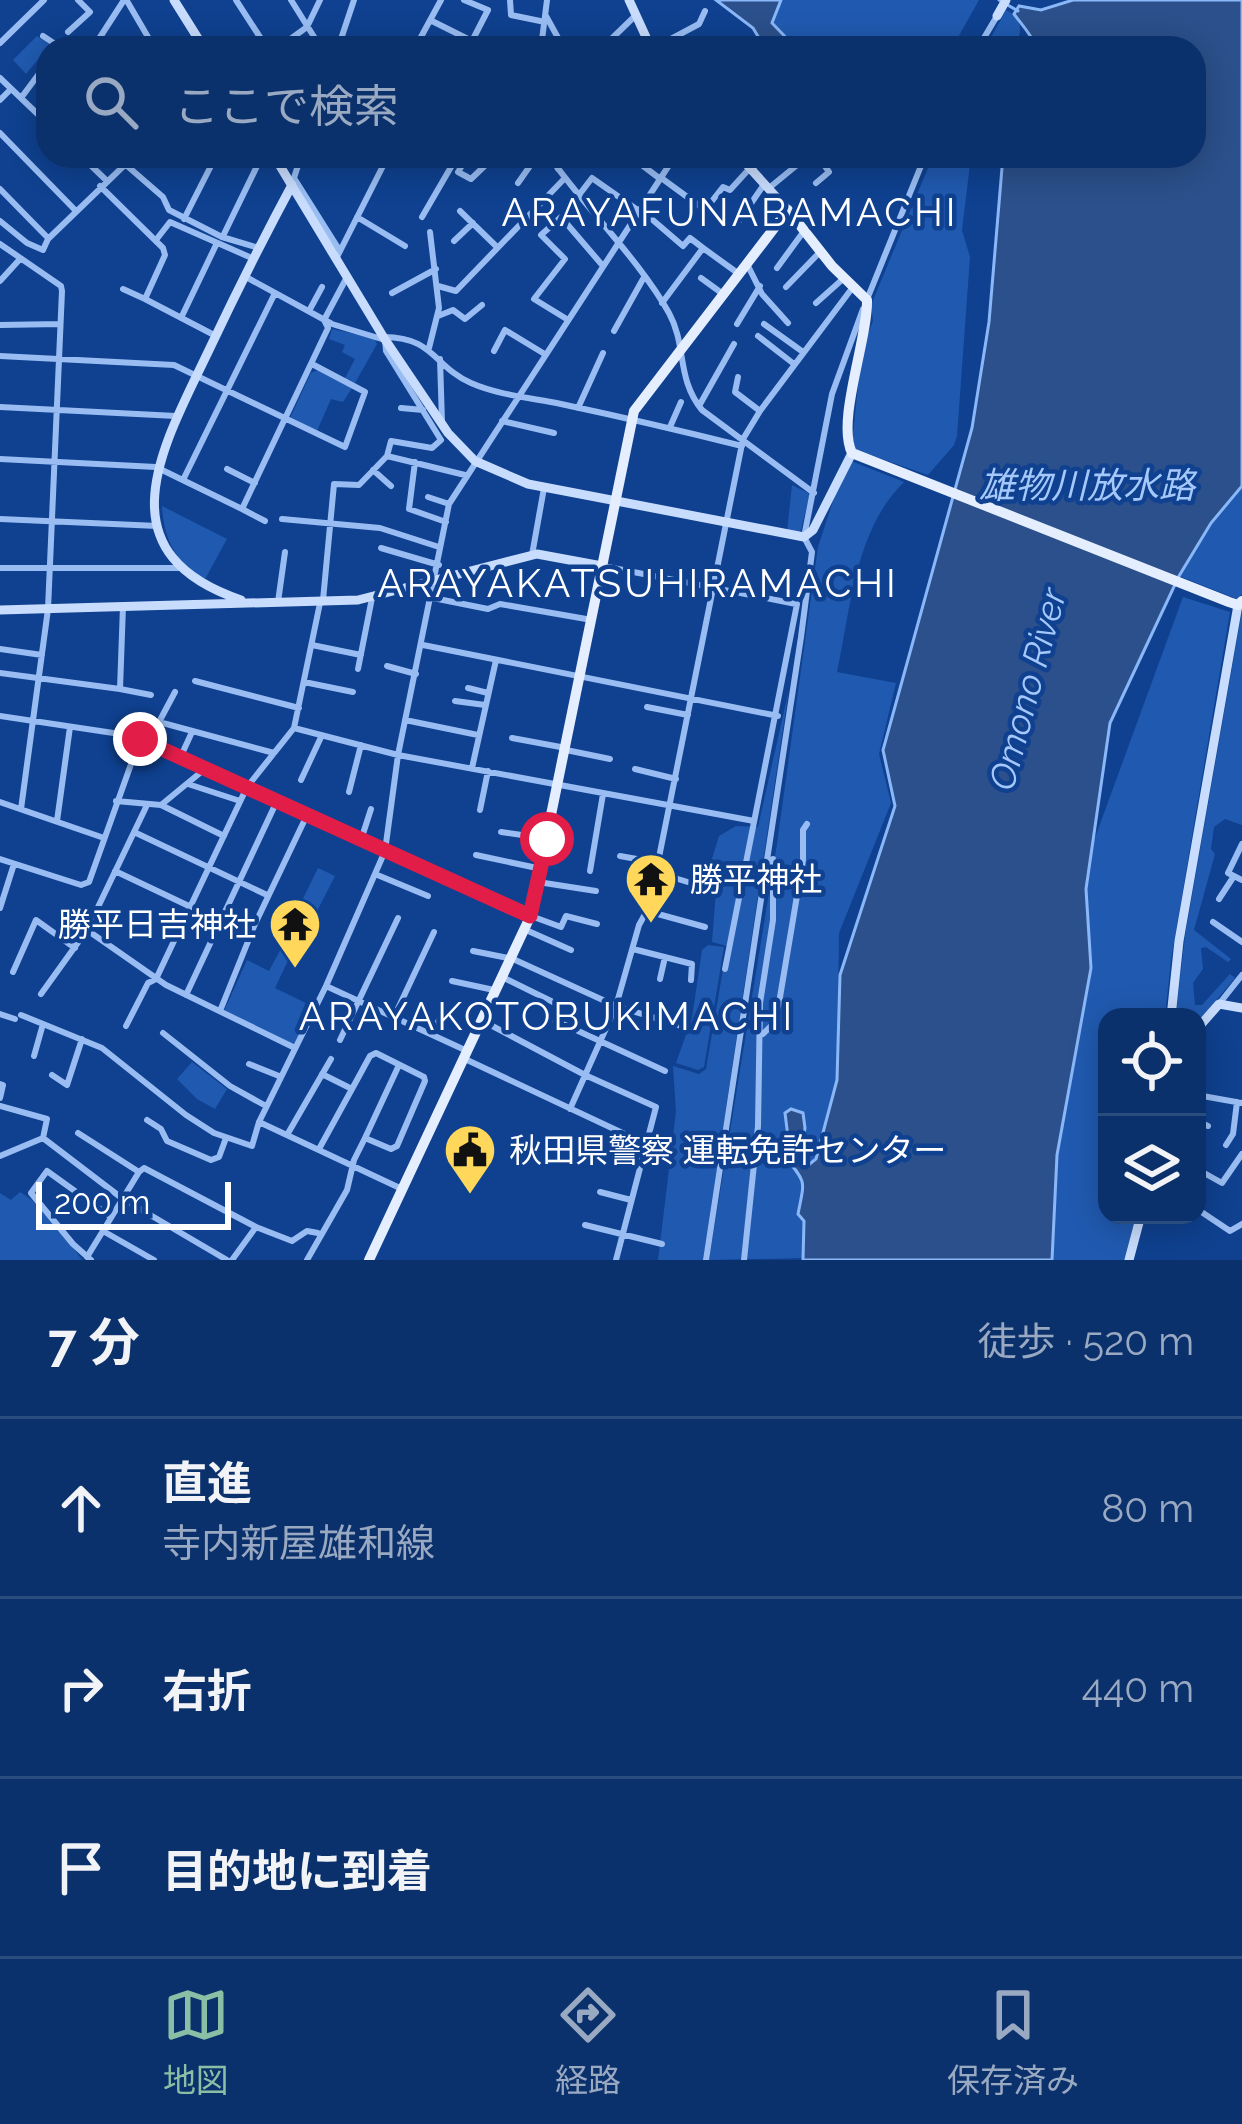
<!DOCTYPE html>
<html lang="ja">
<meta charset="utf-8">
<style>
body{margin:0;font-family:Raleway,"Noto Sans JP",sans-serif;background:#143972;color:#f1f3f6}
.controls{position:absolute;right:36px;bottom:36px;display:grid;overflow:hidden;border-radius:24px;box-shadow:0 6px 30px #0003}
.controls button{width:108px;height:108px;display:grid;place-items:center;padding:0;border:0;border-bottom:3px solid #2b4c7f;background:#0b316c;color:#f1f3f6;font:60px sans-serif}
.scale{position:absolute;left:36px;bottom:30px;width:195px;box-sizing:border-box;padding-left:12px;border:6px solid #fff;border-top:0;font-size:33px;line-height:42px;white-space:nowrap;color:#fff;-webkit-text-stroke:9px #0f4190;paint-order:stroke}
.stop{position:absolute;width:36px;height:36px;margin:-27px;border:9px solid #e11d48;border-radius:50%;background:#fff}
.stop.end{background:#e11d48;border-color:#fff;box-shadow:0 3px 12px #0008}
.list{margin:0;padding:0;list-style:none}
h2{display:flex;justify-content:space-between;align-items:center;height:156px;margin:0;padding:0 48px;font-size:51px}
h2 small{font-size:39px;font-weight:400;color:#9aa9c2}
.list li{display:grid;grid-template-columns:78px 1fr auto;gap:36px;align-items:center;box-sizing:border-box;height:180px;padding:0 48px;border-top:3px solid #2b4c7f}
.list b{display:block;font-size:45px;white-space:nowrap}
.list p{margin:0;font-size:39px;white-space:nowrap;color:#9aa9c2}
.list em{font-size:39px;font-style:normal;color:#9aa9c2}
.icon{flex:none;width:66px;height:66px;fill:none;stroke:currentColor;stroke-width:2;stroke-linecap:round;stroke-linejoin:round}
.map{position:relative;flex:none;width:1242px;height:1260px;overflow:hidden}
.search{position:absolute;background:#0b316c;box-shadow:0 6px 30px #0003;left:36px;right:36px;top:36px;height:132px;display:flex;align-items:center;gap:30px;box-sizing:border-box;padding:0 42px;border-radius:36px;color:#9aa9c2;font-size:45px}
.sheet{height:696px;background:#0b316c}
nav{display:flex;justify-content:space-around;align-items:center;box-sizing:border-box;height:168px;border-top:3px solid #2b4c7f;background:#0b316c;font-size:33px;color:#9aa9c2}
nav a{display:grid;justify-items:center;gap:6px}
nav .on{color:#8abfa5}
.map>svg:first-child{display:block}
</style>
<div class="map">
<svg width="1242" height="1260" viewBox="0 0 1242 1260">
<rect width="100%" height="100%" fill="#0f4190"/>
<!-- green -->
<path fill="#205ab0" d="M781,0H979L952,48H796L771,23Z
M1006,10C1024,20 1022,31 1015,48H985Z
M37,36L50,45L26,74L13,60Z
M933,156H971L962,230L970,257L957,436L954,445L928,475L856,450L852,443L862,349L873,321L871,305Z
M332,329L374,338L377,344L355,383L345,378L355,359L342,352L345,345L329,339Z
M318,370L352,388L343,402L331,399L317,431L290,418L311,373Z
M851,461L904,482C855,530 851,607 837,672L896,683L879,754L891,803L839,933L837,1080L816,1159L806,1168L799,1162L785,1126L788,1137L782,1153C801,1180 812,1178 798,1213L804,1221V1258L709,1260L777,844L818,547L842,473Z
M792,485L810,494L800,533L787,532Z
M1242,486V594L1237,599L1179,576L1211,523Z
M162,506L227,539L204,581C176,562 164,540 162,506Z
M1183,597L1230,612L1171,960L1165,1017H1107V1215L1136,1217L1127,1260H1052L1057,1155L1091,968L1086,889L1092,846Z
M1242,611V825L1225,819L1214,827L1211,849L1215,854L1194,930L1231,959L1228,962L1206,947L1201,948L1203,969L1193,983L1195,1005H1202L1230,974L1235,978L1197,1023V1017L1176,1014L1185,936Z
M789,689L703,1260H658L676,1112L673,1066L699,1074L706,1069L727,946L712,942L717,878L711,862L719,836L736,826L758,827Z
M318,868L335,876L313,919L297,911Z
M284,943L294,948L275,988L314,1007L294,1045L224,1011L247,960L269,971Z
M708,945L724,947L704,1067L698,1070L676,1063L692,1018L702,950Z
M192,1062L227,1089L215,1109L197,1099L177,1079Z
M20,1192C48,1209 64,1234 82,1260H0V1193L11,1200Z"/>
<!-- water -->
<path fill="#2b508b" stroke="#8ab7f7" stroke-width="3" d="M716,0H781L772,23L796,48H765L753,28Z
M1073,0H1242V486L1211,523L1179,576L1110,723L1086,889L1091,968L1057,1155L1052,1260H803L804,1221L798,1214C805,1178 807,1184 782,1153L788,1137L785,1113L791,1109L803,1113L805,1128L799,1162L806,1167L816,1159L837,1080L840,975L895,806L883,750L972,428L989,322L1003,156H1194V48H1037C1031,34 1022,25 1014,14L1019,6L1041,10Z"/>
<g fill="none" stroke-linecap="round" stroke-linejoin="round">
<!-- stream -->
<path stroke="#8ab7f7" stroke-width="3" d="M999,0L1018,11"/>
<!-- street -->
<path stroke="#99bdf3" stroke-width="6" d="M236,0L267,48
M291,0L321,48
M510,0L511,15L545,22
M127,1L148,37L141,48
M546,16L562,45
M430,20L472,41L488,10L464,0
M68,32L90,12L78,0
M43,36L61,48
M0,43L44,0
M93,48L124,0
M278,48L307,27L320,0
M338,48L354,0
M378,48L380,44
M415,48L441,0
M512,48L513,41
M541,48L547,0
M602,48L635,16
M654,48L699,24L705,11
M978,48L997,16
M0,78L48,124
M21,98L47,63
M0,100L11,89
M0,133L76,211
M81,156L106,180
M171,156L181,163
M468,156L458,172L471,179L495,156
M549,156C585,208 639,259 669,313C687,346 676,378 702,410L814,493
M630,156L659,178
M125,164L163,197L169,210L222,237L259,248
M558,169L565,156
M752,169L765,156
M660,177L705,210L723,187L730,190L750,168
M294,178L340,251
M293,181L301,156
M518,183L537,156
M816,183L829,172L818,156
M100,186L163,248L165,255L145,299L216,336
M769,188L808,156
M0,189L48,238
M579,195L592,178L639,211
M640,209L683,246L690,238L703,248
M460,211L497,247
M357,217L405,246
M422,217L451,167
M184,219L216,156
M0,221L27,243L43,250L48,239L134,156
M739,221L765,183
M223,236L259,162L274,156
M156,240L170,222L254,259
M454,241L473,223
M0,244L61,286L62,291L48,609L21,809
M337,257L388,156
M747,264L762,294L788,323
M777,268L804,231
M246,277L332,324L385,340L386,351L441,440
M701,278L723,294
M0,281L20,259
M438,286L456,291L565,178
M786,287L820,252
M123,289L145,299
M392,293L436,269
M868,297L925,156
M662,303L703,248L739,274
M816,303L844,278
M309,311L322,287
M438,316L453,310L465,319L482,305
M181,318L216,245
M565,318L534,299L565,259L541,235L561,217L603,266
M737,324L760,286
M764,324L803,352
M0,325L60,324
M614,331L643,279
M758,336L794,364
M384,337C434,337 434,367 471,383C498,395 532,398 561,404C622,417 682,431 742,446
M429,348L439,308L430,232
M494,351L505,330L543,353
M0,356L174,365L345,447L365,392L312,364
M440,359L442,422
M738,377L735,392L760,411
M699,406L734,344
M0,407L176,416
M401,408L423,410
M578,408L603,353
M502,421L554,433
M670,427L681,402
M387,456L465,475
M0,459L156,467L242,509L328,328L324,320L347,277
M415,462L409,509L446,522
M227,469L255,483
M373,470L391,486
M183,480L275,293
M428,497L449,504
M242,509L265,521
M0,519L158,526
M282,519L380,528L439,547
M381,548L439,565
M532,555L544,488
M603,566L796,604
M0,568H180
M433,598L488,609L500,604L592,620
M323,600L334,484L359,485L387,456L391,441L432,448L441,440
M278,602L285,552
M312,645L361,655
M423,645L778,716
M0,649L42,655
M387,666L416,674
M358,669L372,598
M0,673L120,689L123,606
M195,681L299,708
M304,682L353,692
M468,688L488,693
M120,689L151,695
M175,692L159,722L274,753
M455,701L485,705
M647,707L688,715
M0,716L120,734L154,744L530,917
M405,720L478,735
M294,728L398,755L754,821
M512,738L566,748
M566,750L610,759
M181,756L192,732
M472,768L496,660
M635,769L676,779
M301,780L322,735
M188,784L240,801
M349,792L361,745
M116,801L161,805L206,768
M0,802L104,838
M147,805L87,930L166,985L295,1048
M161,805L224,836
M480,810L488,771
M57,821L70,727
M134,832L267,895
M501,832L543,838
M361,840L371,809
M1242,844L1228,873L1242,880
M476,855L537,868
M620,856L659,863
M0,859L81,885L89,882L140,739
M115,871L191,907
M590,871L603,794
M658,873L701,886
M375,874L428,896
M538,882L596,891
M1219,899L1234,876
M0,908L14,864
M647,911L705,927
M531,916L561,927L566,916L597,924
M1213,922L1242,942
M526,930L571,950
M633,949L692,964L691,980
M473,951L513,959L616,1006L691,1029
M725,969L797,604
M13,972L36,920L75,948
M504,978L557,1004
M660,979L665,957
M452,981L494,990
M326,986L465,1050
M41,994L87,930
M186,995L276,803
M1219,1004L1242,975
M220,1011L255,924L307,815
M0,1014L15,1019
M21,1015L102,1048L186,1115L214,1133L252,1146L259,1122
M394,1017L434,932
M550,1018L665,1071
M483,1021L585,1075L656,1107L616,1260
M126,1026L148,983L156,979L247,787L294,728L320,603
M163,1033L230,1086L266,1106
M432,1034L443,1012
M763,1034L772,1025L779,1003L803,860V830L807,824
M340,1040L398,918
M34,1056L43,1024
M465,1059L646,1144
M249,1064L279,1076
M52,1075L67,1085L82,1039
M0,1084L3,1085L0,1098
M1197,1095L1242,1103
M0,1106L47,1119L43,1138
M570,1109L616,1006L639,925L649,907L743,439L760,411L853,287
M147,1120L161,1129L167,1141L211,1160L219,1157L226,1138
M1197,1121L1208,1126
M78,1133L139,1172L87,1257
M287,1135L331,1059
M365,1138L399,1065
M1226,1145L1233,1134L1237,1102
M319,1149L352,1089
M0,1156L43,1138L123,1199L227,1260
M1197,1169L1222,1183L1242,1154
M139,1172L144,1168L256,1227L232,1260
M402,1189L259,1122L326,986L385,851L398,755L449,504L675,156
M600,1192L631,1200
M1197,1209L1230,1231L1242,1224
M585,1225L662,1244
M256,1227L292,1241L307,1231L318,1233
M103,1231L154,1260
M91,1260L73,1244L31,1193L47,1171L111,1217
M307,1260L347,1190L354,1160L365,1138L391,1149L397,1146L425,1081L424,1077L376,1053L370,1056L352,1089L322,1074
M706,1260L801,637L812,552L804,537L832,394L863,309
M744,1260L758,1126L760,1003L773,920V859"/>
<!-- secondary -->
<path stroke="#c8dcfd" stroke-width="9" d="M174,0L204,48
M629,0L651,48
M997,16L1006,0
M274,156L384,338L448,433L475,461L528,484L804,537L813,530L852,453
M739,156L788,210
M241,600C100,552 163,446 209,350C235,295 263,239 292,185
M0,610L358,600L537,554L602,566
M1171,1017L1179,941L1238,605
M1197,1029L1219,1004L1242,1008
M1129,1260L1141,1215"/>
<!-- primary -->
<path stroke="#e5eeff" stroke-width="10" d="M369,1260L530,917L634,411L788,210L832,266L867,300C868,339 836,421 852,453L1229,602L1238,605L1242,601"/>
</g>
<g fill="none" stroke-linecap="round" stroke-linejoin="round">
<!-- route -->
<path stroke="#e11d48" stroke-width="15" d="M140,739L530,916L547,839"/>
</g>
<!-- icons -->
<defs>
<g id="temple-pin" transform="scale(2.7)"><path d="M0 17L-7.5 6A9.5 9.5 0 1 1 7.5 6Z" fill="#ffd85b" stroke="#0f4190"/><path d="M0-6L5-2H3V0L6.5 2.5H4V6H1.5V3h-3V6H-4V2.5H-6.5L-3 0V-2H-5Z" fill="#111"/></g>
<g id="civic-pin" transform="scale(2.7)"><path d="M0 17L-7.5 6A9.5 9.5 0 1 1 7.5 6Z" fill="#ffd85b" stroke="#0f4190"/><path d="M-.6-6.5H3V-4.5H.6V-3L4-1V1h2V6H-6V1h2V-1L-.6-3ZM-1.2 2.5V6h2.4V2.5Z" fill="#111"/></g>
</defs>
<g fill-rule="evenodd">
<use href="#temple-pin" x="651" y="879"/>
<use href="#temple-pin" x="295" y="924"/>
<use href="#civic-pin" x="470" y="1150"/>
</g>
<g text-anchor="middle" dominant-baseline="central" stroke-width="9" stroke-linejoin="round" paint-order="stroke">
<!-- poi labels -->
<g font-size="33" fill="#fff" stroke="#0f4190" text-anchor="start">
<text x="690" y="879">勝平神社</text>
<text x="256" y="924" text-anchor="end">勝平日吉神社</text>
<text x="509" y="1150">秋田県警察 運転免許センター</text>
</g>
<!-- water labels -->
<g font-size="36" font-style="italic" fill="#a5c8fb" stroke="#0f4190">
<text x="1087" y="485">雄物川放水路</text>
<text transform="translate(1027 689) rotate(-75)">Omono River</text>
</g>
<!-- quarter labels -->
<g font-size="39" letter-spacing="3" fill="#fff" stroke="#0f4190">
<text x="730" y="212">ARAYAFUNABAMACHI</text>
<text x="638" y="583">ARAYAKATSUHIRAMACHI</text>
<text x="547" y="1016">ARAYAKOTOBUKIMACHI</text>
</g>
</g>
</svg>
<div class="controls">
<button><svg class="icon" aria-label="locate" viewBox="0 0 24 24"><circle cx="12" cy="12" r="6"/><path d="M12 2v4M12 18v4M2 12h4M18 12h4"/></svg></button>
<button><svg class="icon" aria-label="layers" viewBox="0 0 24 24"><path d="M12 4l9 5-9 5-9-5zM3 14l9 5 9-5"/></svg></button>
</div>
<div class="scale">200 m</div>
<div class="stop" style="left:547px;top:839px"></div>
<div class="stop end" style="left:140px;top:739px"></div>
<div class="search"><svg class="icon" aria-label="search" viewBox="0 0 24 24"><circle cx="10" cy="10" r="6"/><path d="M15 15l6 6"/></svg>ここで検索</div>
</div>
<section class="sheet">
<h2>7 分<small>徒歩 · 520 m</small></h2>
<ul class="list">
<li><svg class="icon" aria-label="ahead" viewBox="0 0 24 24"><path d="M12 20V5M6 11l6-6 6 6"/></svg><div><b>直進</b><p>寺内新屋雄和線</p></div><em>80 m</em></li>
<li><svg class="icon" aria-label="right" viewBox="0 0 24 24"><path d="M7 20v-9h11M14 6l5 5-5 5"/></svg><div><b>右折</b></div><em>440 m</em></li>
<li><svg class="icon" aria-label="arrive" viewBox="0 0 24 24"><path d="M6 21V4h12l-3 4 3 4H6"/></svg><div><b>目的地に到着</b></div></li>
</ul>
</section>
<nav>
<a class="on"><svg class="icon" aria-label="map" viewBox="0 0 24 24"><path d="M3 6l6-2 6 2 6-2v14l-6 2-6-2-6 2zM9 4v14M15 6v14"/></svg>地図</a>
<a><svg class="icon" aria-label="directions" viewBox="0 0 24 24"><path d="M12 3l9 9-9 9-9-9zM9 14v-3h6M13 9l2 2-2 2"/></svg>経路</a>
<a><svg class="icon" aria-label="saved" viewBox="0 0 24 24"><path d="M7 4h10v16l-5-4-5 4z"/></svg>保存済み</a>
</nav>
